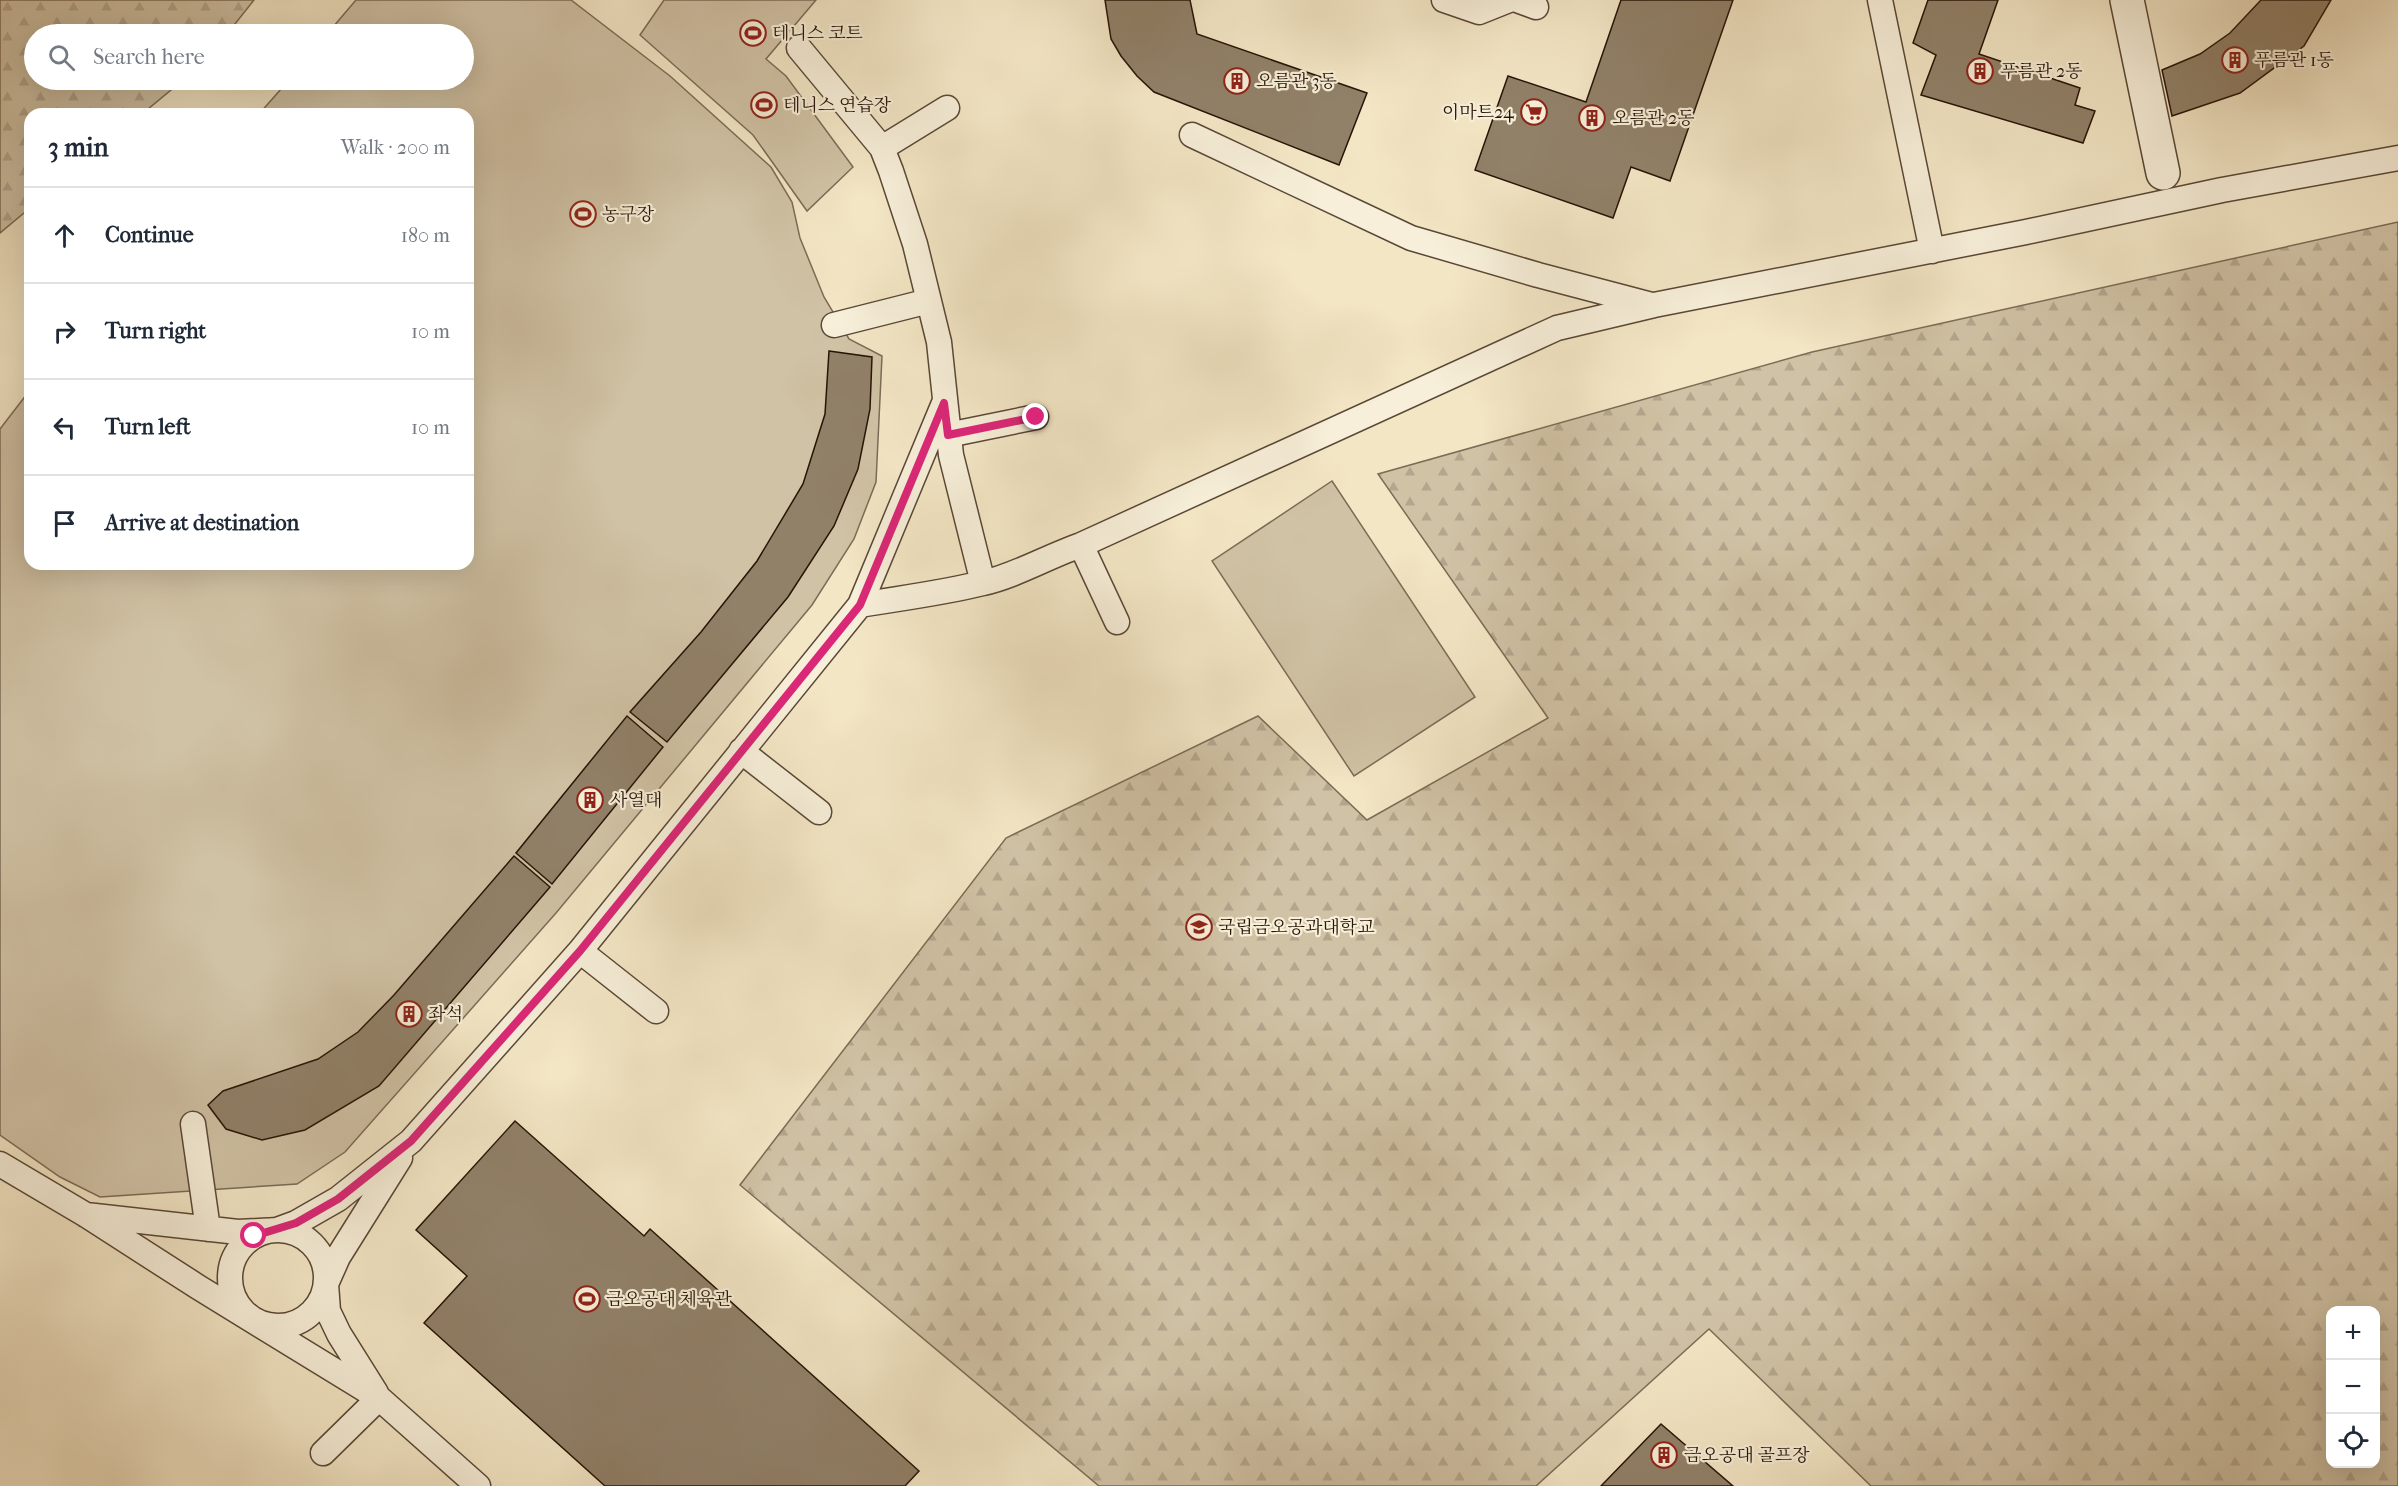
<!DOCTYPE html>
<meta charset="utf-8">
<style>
body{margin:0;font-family:"IM FELL French Canon","Noto Serif KR",serif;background:#f2f2f3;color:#1f2937}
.controls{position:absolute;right:18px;bottom:18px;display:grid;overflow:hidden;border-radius:12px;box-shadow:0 6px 24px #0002}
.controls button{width:54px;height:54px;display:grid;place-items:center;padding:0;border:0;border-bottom:2px solid #e0e1e3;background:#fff;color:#1f2937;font:30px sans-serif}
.stop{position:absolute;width:18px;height:18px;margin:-14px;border:4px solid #db2777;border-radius:50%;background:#fff}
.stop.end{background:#db2777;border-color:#fff;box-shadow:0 2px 6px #0008}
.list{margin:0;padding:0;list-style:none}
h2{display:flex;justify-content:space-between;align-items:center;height:78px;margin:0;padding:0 24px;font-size:26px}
h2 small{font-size:20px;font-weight:400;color:#747a83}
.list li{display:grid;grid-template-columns:39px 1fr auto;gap:18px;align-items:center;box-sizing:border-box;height:96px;padding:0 24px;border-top:2px solid #e0e1e3}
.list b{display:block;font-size:22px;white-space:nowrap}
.list em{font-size:20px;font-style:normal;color:#747a83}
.icon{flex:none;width:33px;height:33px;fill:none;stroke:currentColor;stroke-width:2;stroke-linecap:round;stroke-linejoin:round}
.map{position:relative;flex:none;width:2398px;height:1486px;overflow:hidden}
.search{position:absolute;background:#fff;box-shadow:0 6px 24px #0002;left:24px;top:24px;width:450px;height:66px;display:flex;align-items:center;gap:15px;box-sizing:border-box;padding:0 21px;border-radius:33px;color:#747a83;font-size:22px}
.panel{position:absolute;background:#fff;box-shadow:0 6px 24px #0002;left:24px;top:108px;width:450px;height:462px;border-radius:18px}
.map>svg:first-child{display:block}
</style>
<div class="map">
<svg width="2398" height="1486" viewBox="0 0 2398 1486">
<defs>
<pattern id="forest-firs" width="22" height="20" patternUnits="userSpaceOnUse" patternTransform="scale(1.5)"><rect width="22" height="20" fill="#d0c2a5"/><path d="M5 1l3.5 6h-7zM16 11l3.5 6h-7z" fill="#b3a68d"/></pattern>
</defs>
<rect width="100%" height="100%" fill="#f3e6c5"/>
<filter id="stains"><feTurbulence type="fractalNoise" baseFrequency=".00333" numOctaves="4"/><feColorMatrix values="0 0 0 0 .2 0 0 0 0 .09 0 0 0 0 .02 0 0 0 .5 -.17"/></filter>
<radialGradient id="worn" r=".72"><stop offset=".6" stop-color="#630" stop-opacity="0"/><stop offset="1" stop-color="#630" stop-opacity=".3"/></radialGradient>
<!-- forest -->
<path fill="url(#forest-firs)" stroke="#7c6b56" stroke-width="1.5" fill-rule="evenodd" d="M0,0H254L227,34H34V80H183L142,114H30V208L0,233Z
M2398,222V1486H1871L1709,1329L1536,1486H1099L740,1185L1006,838L1258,716L1367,820L1548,718L1378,474L1812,352ZM2330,1310H2376V1464H2330Z"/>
<!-- pitch -->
<path fill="#d0c2a5" stroke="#7c6b56" stroke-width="1.5" d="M356,0H571L670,76L771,167L792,202L800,238L824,297L849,339L882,356L876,482L854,539L812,605L556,913L345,1152L297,1184L100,1197L60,1177L0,1135V429L30,390V564H468V114H259L289,80H464V34H327Z
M664,0H816L766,59L786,76L853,167L807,211L753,135L640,35Z
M1332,481L1475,697L1354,776L1212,561Z"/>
<!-- building -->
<path fill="#918169" stroke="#271406" stroke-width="1.5" d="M1105,0H1190L1197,34L1367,93L1339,165L1154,92L1137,76L1121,56L1111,39Z
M1621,0H1733L1670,181L1631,167L1613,218L1475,170L1508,76L1586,102Z
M1928,0H1998L1979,54L2080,88L2075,105L2095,111L2083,143L1921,95L1936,55L1913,43Z
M2261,0H2331L2304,46L2240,93L2172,116L2162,70L2200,54L2230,33Z
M829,351L872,357L870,409L858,469L834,526L788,597L667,742L630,712L701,632L757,561L803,484L825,414Z
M627,716L663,747L552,884L516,853Z
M514,856L550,887L379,1086L305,1130L262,1140L226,1129L208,1105L223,1091L318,1059L358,1032L394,995Z
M515,1121L644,1236L650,1229L919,1471L905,1486H605L424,1323L467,1276L416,1230Z
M1661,1424L1733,1486H1601Z"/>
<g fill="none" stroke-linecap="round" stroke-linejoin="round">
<!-- lane casing -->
<g stroke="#5a4836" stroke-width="27">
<path id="lane" d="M1444,0L1479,12L1509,0
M1517,0L1536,7
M1880,0L1932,251
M799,48L882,148L891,171L915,244L939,342L951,455L983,583
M1192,135L1411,238L1538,275L1652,305
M882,148L947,108
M834,325L929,301
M948,435L1036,417
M1081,545L1117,622
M860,605C901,598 943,593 983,583C1015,576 1049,556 1081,545L1557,328L1654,305L2026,232L2222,190L2398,158
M741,751L819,812
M580,951L656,1011
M193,1124L208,1229
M0,1164L86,1215L198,1287L379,1398L478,1486
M86,1215L238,1232L277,1230L296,1223L338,1199L411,1141L580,951L860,605L944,403
M230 1278a48 48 0 1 1 96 0a48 48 0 1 1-96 0Z
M376,1393L339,1334L328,1311L326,1284L338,1257L400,1158
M323,1453L379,1398"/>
</g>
<!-- street casing -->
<g stroke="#5a4836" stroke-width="36">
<path id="street" d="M2127,0L2163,173"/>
</g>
<!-- lane -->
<use href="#lane" stroke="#f7efd9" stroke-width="24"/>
<!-- street -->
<use href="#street" stroke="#f7efd9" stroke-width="33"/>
</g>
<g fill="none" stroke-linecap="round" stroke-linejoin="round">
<!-- route -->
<path stroke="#db2777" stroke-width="8" d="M254,1236L296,1223L338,1199L411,1141L580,951L860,605L944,403L948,435L1036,417"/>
</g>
<!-- icons -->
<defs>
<g id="stadium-ring" transform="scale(1.35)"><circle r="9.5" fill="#f7efd9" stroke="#8f2418" stroke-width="1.5"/><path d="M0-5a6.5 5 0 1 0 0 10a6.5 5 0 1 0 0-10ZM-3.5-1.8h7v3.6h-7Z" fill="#8f2418"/></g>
<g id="building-ring" transform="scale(1.35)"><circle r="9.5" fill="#f7efd9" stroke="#8f2418" stroke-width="1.5"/><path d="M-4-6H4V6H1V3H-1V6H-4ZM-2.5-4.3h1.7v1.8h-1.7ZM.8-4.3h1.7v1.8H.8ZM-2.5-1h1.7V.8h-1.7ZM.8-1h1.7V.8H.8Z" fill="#8f2418"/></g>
<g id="supermarket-ring" transform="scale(1.35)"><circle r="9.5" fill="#f7efd9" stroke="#8f2418" stroke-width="1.5"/><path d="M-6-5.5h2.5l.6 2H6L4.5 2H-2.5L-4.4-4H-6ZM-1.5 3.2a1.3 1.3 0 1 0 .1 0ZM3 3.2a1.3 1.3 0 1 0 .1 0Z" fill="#8f2418"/></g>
<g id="university-ring" transform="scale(1.35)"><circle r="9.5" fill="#f7efd9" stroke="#8f2418" stroke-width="1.5"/><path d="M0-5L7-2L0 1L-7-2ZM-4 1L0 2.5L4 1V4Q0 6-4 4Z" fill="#8f2418"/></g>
</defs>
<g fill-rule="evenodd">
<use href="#stadium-ring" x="753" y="33"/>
<use href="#building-ring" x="2235" y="60"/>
<use href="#building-ring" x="1980" y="71"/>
<use href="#building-ring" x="1237" y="81"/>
<use href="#stadium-ring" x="764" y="105"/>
<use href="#supermarket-ring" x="1534" y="112"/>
<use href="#building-ring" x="1592" y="118"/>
<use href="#stadium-ring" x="583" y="214"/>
<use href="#building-ring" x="590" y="800"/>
<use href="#university-ring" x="1199" y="927"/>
<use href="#building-ring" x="409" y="1014"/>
<use href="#stadium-ring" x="587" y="1299"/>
<use href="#building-ring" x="1664" y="1455"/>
</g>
<g text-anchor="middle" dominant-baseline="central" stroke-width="4.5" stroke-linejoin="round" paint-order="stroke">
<!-- poi labels -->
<g font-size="18" fill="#271406" stroke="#f7efd9" text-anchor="start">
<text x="772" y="33">테니스 코트</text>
<text x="2254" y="60">푸름관 1동</text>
<text x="2000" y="71">푸름관 2동</text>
<text x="1256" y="81">오름관 3동</text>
<text x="783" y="105">테니스 연습장</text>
<text x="1514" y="112" text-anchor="end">이마트24</text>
<text x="1612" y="118">오름관 2동</text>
<text x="602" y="214">농구장</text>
<text x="610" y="800">사열대</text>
<text x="1218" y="927">국립금오공과대학교</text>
<text x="428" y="1014">좌석</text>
<text x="606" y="1299">금오공대 체육관</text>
<text x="1684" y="1455">금오공대 골프장</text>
</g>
</g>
<rect width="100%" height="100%" filter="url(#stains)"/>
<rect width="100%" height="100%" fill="url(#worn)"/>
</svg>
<div class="controls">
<button>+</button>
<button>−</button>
<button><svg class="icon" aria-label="locate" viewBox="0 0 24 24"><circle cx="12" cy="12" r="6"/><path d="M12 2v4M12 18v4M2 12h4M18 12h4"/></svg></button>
</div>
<div class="stop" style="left:254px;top:1236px"></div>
<div class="stop end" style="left:1036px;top:417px"></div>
<div class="search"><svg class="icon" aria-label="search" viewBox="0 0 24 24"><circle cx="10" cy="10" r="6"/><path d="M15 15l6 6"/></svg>Search here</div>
<section class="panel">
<h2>3 min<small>Walk · 200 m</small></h2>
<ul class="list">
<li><svg class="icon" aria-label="ahead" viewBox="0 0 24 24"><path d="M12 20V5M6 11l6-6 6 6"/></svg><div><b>Continue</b></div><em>180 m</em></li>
<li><svg class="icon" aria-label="right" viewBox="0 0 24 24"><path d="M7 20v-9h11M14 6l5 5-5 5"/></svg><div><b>Turn right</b></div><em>10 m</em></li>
<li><svg class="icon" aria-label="left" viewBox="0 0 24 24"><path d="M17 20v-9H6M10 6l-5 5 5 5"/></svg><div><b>Turn left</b></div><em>10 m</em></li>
<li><svg class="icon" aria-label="arrive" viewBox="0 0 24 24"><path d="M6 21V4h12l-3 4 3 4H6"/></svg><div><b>Arrive at destination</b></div></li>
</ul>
</section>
</div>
